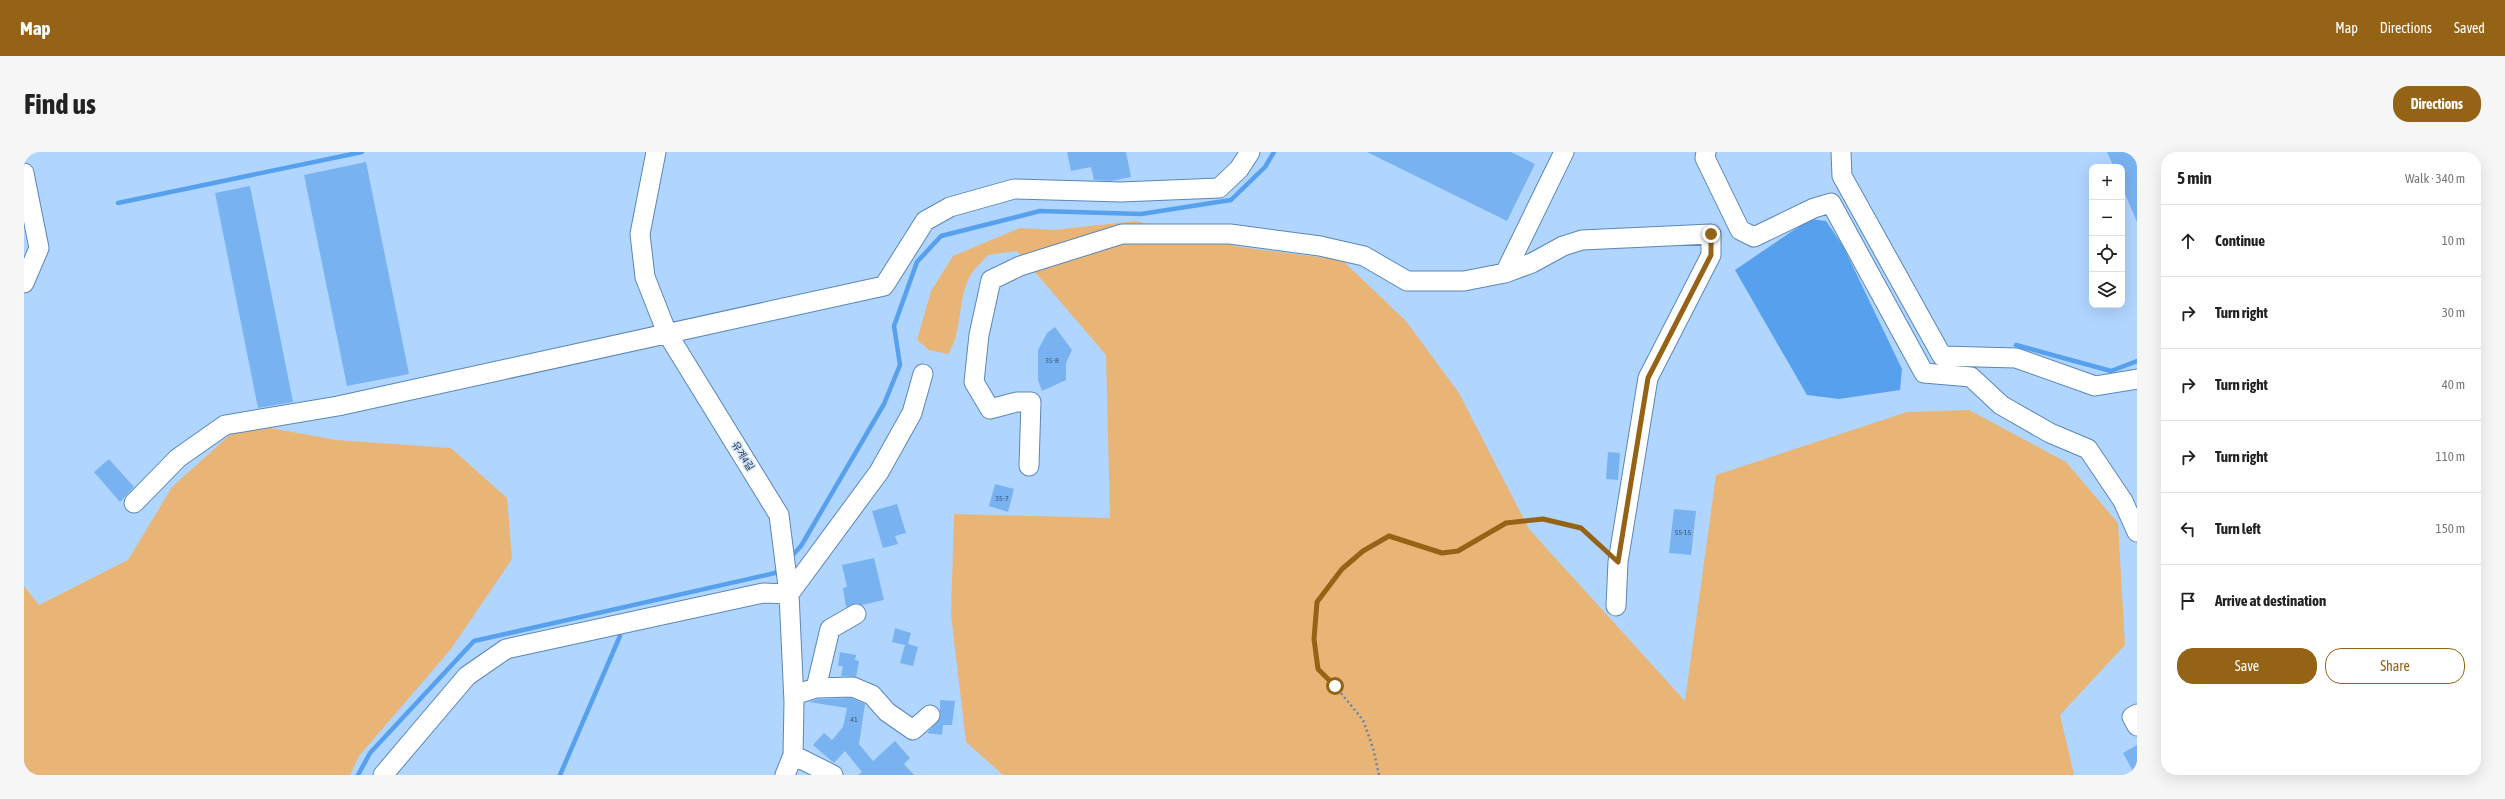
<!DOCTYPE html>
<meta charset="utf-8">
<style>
body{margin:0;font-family:"Asap Condensed","Noto Sans KR",sans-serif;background:#f6f6f6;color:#222}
.controls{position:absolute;right:12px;top:12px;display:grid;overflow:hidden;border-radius:8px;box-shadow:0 4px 16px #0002}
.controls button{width:36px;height:36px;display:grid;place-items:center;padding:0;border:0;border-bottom:1px solid #e0e0e0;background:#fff;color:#222;font:20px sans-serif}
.stop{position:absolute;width:12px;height:12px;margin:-9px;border:3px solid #956316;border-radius:50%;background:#fff}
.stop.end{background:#956316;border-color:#fff;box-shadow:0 1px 4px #0008}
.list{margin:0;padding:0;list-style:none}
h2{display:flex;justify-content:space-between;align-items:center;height:52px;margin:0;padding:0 16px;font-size:17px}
h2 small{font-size:13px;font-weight:400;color:#767676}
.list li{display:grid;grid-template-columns:26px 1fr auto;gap:12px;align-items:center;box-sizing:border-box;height:72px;padding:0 16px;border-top:1px solid #e0e0e0}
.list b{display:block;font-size:15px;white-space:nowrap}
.list em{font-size:13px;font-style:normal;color:#767676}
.actions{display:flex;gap:8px;padding:12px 16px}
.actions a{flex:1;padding:9px 0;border:1px solid #956316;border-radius:16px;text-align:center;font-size:14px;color:#956316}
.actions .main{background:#956316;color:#fff}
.icon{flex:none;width:22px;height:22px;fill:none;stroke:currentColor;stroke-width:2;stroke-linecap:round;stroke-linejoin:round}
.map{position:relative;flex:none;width:2113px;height:623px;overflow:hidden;border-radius:16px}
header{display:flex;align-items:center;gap:24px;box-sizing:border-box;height:56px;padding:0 20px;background:#956316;color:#fff}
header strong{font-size:19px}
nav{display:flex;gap:22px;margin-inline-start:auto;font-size:14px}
.intro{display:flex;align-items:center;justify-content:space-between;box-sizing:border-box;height:96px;padding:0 24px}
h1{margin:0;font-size:28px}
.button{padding:10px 18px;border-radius:16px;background:#956316;color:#fff;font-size:14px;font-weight:700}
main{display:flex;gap:24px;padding:0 24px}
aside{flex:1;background:#fff;border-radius:16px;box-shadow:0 4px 16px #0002}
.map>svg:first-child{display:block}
</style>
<header>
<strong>Map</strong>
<nav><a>Map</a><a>Directions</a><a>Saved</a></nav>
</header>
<div class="intro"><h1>Find us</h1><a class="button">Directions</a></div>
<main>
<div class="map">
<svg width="2113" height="623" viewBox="0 0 2113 623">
<rect width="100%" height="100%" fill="#b0d5ff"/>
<!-- green -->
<path fill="#e8b577" d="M1112,69L1216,95L1318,108L1382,169L1435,241L1505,377L1661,549L1692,323L1883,260L1945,258L2042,310L2094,371L2101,493L2036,563L2050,623H979L942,590L927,463L930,362L1086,366L1082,203L993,99L964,103C959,109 950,117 946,124C933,148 939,180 924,202L905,198L893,188L907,139L929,104L996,76L1029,78Z
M219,271L312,288L427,296L483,346L488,407L427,497L335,604L326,623H0V434L15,453L104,408L148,335Z"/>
<!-- water -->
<path fill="#57a0ed" d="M1786,67L1802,69L1819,94L1878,217L1876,238L1815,247L1783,243L1711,118Z"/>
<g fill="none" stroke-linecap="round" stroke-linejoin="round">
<!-- stream -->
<path stroke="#57a0ed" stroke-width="4.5" d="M94,51L338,0
M1992,193L2087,219L2113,209
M766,406L777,394L860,252L876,213L870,174L893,110L917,84L1016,59L1117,62L1207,48L1241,15L1250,0
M334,623L346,601L450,489L751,421L757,415
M536,623L596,484"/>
</g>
<!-- building -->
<path fill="#79b2f0" d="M1043,0H1102L1107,25L1087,29L1070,28L1067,15L1047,19Z
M1343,0H1487L1511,12L1483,69Z
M2083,0H2113V70L2098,35V15H2090Z
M342,10L385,222L323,234L280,23Z
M226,34L269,250L234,256L191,41Z
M1031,175L1048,198L1042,211V228L1018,239L1014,228V198L1023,181Z
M1584,300L1596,301L1594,328L1582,327Z
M85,307L110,335L96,350L70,320Z
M971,332L990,337L984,360L965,354Z
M873,352L882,381L871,384L874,392L859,396L848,359Z
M1650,357L1672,359L1667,403L1645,401Z
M850,406L860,448L838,453L832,451L822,455L819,436L823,435L818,413Z
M871,476L887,481L884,492L894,495L889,514L876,511L881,493L868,490Z
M816,500L832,503L831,508L835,509L832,525L817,524L819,514H814Z
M827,546L841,552L835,592L849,609L871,589L886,606L880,612L890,623H834L838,620L821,599L810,611L789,593L800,581L808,588L819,575L823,556L785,550L794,547Z
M916,548L931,549L928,573H919L918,583L903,581L916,567Z
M2113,593V623H2111L2099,601Z"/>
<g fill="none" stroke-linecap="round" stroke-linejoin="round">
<!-- minor casing -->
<g stroke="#5a87b6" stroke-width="21">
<path id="minor" d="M632,0L616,82L621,125L643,181L755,363L765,442L770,550L769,603L761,623
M1682,0L1681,6L1716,78L1730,85L1790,56L1807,51L1900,221L1947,225L1977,253L2026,281L2064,297L2099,349L2113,380
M1817,0L1818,24L1918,204L1992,206L2071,234L2113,227
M0,21L15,96L0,131
M1481,121L1540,0
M1005,314L1007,250H993L966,257L950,230L955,183L967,128L996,114L1098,82H1206L1296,94L1340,104L1383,129H1440L1481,121L1508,111L1539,94L1558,88L1687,82V103L1624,226L1594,410L1592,454
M110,351L154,306L201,273L314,254L860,134L901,69L926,55L990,37L1097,40L1195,36L1215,17L1226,0
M765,442L855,320L888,261L899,222
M792,536L806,477L832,462
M770,543L792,536L829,535L848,543L863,560L889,578L906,563
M2113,562L2108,565L2113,574
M769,603L809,623
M359,623L443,524L482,497L739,441L765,442"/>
</g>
<!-- path -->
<path stroke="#6985a4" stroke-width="2.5" stroke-dasharray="2 3" stroke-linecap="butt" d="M1355,623L1349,596L1339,568L1311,534L1294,517L1290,487L1293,450L1318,417L1339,399L1365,384L1418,401L1434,399L1482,371L1519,367L1557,376L1579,396"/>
<!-- minor -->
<use href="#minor" stroke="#fff" stroke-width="19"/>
</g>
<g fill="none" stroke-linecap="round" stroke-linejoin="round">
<!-- route -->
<path stroke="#956316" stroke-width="5" d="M1311,534L1294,517L1290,487L1293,450L1318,417L1339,399L1365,384L1418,401L1434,399L1482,371L1519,367L1557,376L1594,410L1624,226L1687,103V82"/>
</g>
<g text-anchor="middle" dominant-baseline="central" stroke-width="3" stroke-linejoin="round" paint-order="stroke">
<!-- number labels -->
<g font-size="8" fill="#3c5977">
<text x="1028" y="208">35-8</text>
<text x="978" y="346">35-7</text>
<text x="1659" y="380">55-15</text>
<text x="830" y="567">41</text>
</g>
<!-- street labels -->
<g font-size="10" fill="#283b4f" stroke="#cee1f6">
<text transform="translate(719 304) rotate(58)">유계4길</text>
</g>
</g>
</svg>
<div class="controls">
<button>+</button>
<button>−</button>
<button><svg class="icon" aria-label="locate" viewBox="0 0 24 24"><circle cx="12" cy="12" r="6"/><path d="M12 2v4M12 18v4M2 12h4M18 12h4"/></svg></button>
<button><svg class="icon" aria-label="layers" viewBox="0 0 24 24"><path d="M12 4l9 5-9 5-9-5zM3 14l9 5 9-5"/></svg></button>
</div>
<div class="stop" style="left:1311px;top:534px"></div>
<div class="stop end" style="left:1687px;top:82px"></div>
</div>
<aside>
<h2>5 min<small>Walk · 340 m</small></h2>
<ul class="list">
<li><svg class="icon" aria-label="ahead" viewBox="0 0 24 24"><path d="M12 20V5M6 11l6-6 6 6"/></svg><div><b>Continue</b></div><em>10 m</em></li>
<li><svg class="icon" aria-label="right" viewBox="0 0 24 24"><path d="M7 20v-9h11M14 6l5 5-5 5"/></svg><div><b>Turn right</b></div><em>30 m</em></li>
<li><svg class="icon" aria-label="right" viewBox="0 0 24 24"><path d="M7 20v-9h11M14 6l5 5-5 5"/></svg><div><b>Turn right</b></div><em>40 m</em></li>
<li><svg class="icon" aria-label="right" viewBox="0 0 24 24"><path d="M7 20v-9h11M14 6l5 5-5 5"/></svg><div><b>Turn right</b></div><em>110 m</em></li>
<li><svg class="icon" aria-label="left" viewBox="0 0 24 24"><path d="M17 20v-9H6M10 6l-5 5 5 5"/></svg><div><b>Turn left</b></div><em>150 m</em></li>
<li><svg class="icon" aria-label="arrive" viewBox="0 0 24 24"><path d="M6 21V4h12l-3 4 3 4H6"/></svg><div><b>Arrive at destination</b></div></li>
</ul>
<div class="actions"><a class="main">Save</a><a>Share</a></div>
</aside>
</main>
